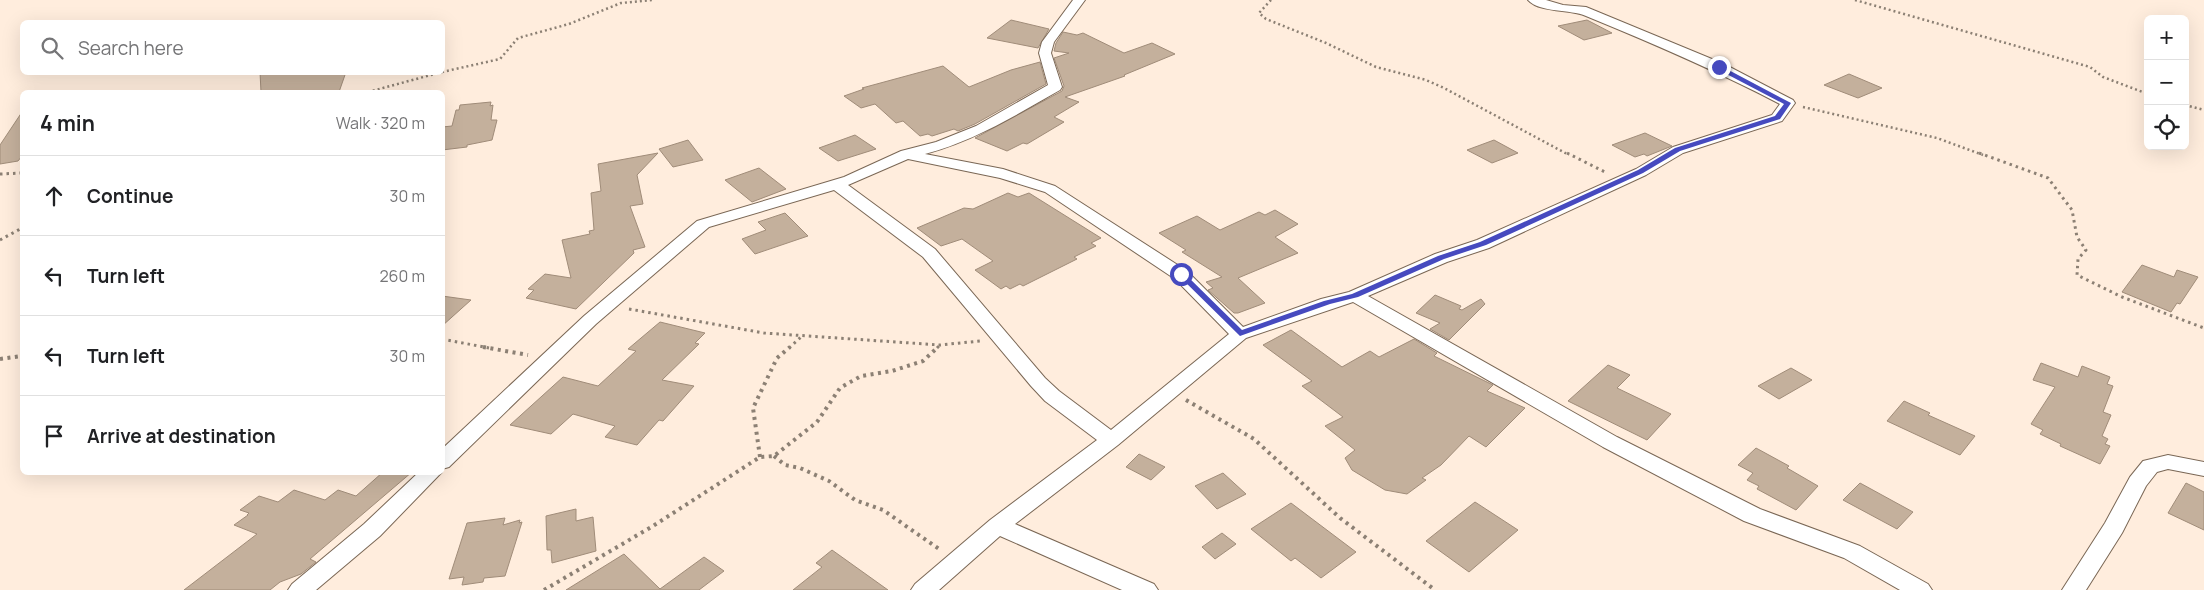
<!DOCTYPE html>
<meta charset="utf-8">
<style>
body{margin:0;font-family:Manrope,sans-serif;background:#f2f2f2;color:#202124}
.controls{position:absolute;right:15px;top:15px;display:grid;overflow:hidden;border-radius:8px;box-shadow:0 5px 20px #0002}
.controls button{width:45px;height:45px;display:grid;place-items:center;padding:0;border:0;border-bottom:1px solid #e0e0e0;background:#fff;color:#202124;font:25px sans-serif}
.stop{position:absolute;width:15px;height:15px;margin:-11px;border:4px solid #464abf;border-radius:50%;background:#fff}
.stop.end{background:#464abf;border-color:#fff;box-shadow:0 1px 5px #0008}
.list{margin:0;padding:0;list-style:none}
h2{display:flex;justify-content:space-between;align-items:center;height:65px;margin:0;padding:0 20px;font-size:21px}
h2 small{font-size:16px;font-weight:400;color:#757577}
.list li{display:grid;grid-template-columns:32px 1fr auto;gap:15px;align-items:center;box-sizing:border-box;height:80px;padding:0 20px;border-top:1px solid #e0e0e0}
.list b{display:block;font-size:19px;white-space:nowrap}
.list em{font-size:16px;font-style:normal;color:#757577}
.icon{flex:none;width:28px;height:28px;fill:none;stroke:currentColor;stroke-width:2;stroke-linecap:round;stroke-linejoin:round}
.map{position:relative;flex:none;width:2204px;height:590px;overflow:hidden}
.search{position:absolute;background:#fff;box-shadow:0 5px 20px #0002;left:20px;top:20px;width:425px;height:55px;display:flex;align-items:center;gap:12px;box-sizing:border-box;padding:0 18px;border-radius:8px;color:#757577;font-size:19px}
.panel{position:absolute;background:#fff;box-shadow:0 5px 20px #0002;left:20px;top:90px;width:425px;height:385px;border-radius:8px}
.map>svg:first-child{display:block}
</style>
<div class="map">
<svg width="2204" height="590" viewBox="0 0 2204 590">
<rect width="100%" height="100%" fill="#ffeddd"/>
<!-- building -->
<path fill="#c4b09c" stroke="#a08c79" d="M1011,20L1049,29L1038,48L987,38Z
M1587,20L1612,33L1584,40L1558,26Z
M1063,32L1077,35L1083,33L1124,53L1152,43L1175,54L1124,75L1125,76L1065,97L1079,102L1054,117L1064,122L1027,144L1023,143L1007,151L975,138L1062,91L1064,86L1054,58L1069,53L1054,51L1056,43Z
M1040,62L1046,84L975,124L958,131L954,129L932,136L928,134L920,136L903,121L896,123L875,104L861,108L844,96L864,89L862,88L943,66L969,87L1011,70Z
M260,72H346L339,92H261Z
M1849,74L1882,88L1858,98L1824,85Z
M491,102L490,106L493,105L491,120H497L492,140L467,145V147L442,150V127L452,126L456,110H459L460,105Z
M22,112V156L18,161L0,164V145Z
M1645,133L1672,146L1647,156L1644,154L1635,157L1612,145Z
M855,135L876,149L838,161L819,148Z
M688,140L703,160L673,167L659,149Z
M1494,140L1518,153L1492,163L1467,150Z
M658,153L637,175L643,204L630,206L645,247L633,250L634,253L576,309L526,298L534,290L528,289L545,274L571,278L562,240L590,234L589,231L594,230L591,193L601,191L598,164Z
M759,168L786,189L752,202L725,180Z
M1008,193L1018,197L1029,193L1101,238L1091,243L1096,246L1074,257L1077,259L1023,286L1020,284L1010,289L1006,286L1001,289L975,270L993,261L962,239L941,246L917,228L964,208L973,209Z
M1275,210L1298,224L1275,237L1298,253L1238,278L1265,303L1238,313H1234L1208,290L1213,288L1206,282L1222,277L1182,252L1186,250L1159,233L1197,216L1220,230L1259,212L1265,215Z
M785,213L808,236L755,254L742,239L766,230L758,222Z
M2142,265L2174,277L2177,270L2198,277L2180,304L2177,303L2171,312L2122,292Z
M1435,295L1461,306L1459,309L1462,310L1481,299L1485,304L1449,340L1430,329L1440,323L1416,313Z
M442,296L471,300L442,326Z
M660,322L705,333L695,343L699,344L662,380L694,386L663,421L659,420L637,445L605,437L615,426L573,414L551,434L510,425L563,377L598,386L636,351L628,349Z
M1291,330L1342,367L1370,351L1379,357L1414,339L1437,353L1434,356L1493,385L1487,391L1525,408L1486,447L1469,436L1441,465L1422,478L1426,480L1407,494L1385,490L1352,470L1345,458L1355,450L1325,426L1343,417L1302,386L1312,381L1263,345Z
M2041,363L2078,377L2082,366L2110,377L2107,384L2113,386L2103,412L2111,415L2102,436L2108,439L2105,444L2110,446L2100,464L2060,446L2061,444L2040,434L2043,430L2031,424L2055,387L2033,380Z
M1608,365L1630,375L1617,388L1671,414L1647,440L1568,401Z
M1791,368L1812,380L1779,399L1758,386Z
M1904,401L1930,413L1928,415L1975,436L1960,455L1887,421Z
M1756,448L1789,466L1787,468L1818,486L1796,510L1757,489L1759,486L1747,480L1753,473L1738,465Z
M1139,454L1165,467L1151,480L1126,467Z
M383,472H412L310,559L316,562L301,574L280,582L270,590H184L257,534L234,525L248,515H247L249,513L240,510L259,496L278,502L294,490L325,500L338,490L356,496Z
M1223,473L1246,494L1217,509L1195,486Z
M1860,483L1913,512L1897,529L1843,500Z
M2186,483L2204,492V530L2168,513Z
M1475,502L1518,530L1469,572L1426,541Z
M1291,503L1356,552L1321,578L1295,558L1291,561L1251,529Z
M576,509V521L593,517L596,551L552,563L551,550H547L546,516Z
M505,518L503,525L520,520L519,523L522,522L505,576L484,578L483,582L462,585L464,577L449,579L467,523Z
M1222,533L1236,544L1215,559L1202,547Z
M832,550L888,590H793L822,567L816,563Z
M624,554L660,589L704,557L724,571L699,590H566Z"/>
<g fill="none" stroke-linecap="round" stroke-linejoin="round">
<!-- street casing -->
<g stroke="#7a6755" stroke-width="2">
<path id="street" d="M1073,0H1085L1054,42L1051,53L1062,87L1060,90C1016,115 974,141 925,154L1003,169L1055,186L1187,271L1243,327L1321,299L1349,292L1435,254L1477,240L1636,169L1673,147L1772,115L1780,104C1717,71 1652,43 1586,16C1570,9 1540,13 1528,0H1546L1563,5L1586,7L1724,64L1793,100L1795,103L1782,121L1683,153L1646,175L1489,248L1447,262L1368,296L1617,437L1760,509L1860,546L1928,584L1932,590H1900L1844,558L1744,521L1603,447L1353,302L1246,338L1118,445L1015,524L1154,584L1158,590H1122L1000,536L939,590H911L915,584L990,520L1097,440L1045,401L1031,386L923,257L834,190L709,227L596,324L449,467L442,469V449L584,316L697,221L844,177L901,151L936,142L976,126L1048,85L1039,53L1042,42ZM908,159L1000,178L1045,192L1175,279L1229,334L1111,430L1059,391L1045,378L935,249L848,185Z
M2168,455L2204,462V476L2168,469L2157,472L2146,486L2122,533L2086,590H2062L2105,523L2130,477L2143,461Z
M419,472H442L380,536L316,590H288L292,584L364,524Z"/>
</g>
<!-- path-far2 -->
<path stroke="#8c8074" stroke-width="2.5" stroke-dasharray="2 3" stroke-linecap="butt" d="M1271,0L1259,13L1266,19L1326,43L1376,67L1426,80L1444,88L1569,155
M1855,0L2090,67L2103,77L2148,94
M442,72L500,59L518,38L569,24L621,3L652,0
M368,92L442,72
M2185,105L2204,110
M1803,107L1937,138L1983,155"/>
<!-- path-far1 -->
<path stroke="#8c8074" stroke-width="3" stroke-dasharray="2.5 4" stroke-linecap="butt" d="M1567,153L1605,172
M1979,153L2048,178L2072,210L2077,237L2086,250L2078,259L2077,275L2122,297L2204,328
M0,174L22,173
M0,240L22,228
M629,309L764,333L940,345L980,341
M442,339L489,348
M789,348L801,337
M937,348L940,345"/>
<!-- path -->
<path stroke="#8c8074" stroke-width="4" stroke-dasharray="3 4.5" stroke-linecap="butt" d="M483,347L528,355
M0,359L22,356
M1186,400L1254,439L1340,518L1435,590
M774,456L785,465L800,468L829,481L855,500L883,510L939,549
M760,457L753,408L777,358L790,347
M544,590L653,526L760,457L774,456L817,422L840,388L861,376L892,371L923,361L938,347"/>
<!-- street -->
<use href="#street" fill="#fff" fill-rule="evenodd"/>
</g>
<!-- route -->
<path fill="#464abf" d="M1717,66H1721L1791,103L1780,119L1680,151L1643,173L1486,245L1444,259L1358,297L1330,304L1240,336L1177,274L1184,273L1242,330L1324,301L1352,294L1438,256L1480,242L1638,170L1675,148L1775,116L1784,104L1717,69Z"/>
</svg>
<div class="controls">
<button>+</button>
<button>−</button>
<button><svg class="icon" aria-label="locate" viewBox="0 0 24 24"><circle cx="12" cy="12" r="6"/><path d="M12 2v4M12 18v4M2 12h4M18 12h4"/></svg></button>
</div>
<div class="stop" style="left:1181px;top:274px"></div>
<div class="stop end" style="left:1719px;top:67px"></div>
<div class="search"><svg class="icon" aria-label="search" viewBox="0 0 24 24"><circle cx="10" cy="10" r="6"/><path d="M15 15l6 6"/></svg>Search here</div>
<section class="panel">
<h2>4 min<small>Walk · 320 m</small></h2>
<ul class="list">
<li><svg class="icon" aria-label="ahead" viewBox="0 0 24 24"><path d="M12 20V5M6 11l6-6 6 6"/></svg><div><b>Continue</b></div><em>30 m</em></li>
<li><svg class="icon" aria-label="left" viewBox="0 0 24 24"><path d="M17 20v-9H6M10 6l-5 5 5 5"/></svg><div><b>Turn left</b></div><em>260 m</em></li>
<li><svg class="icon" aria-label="left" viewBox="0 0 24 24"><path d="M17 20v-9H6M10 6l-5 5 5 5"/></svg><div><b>Turn left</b></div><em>30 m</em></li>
<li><svg class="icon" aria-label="arrive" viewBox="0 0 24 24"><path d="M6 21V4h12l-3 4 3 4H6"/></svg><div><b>Arrive at destination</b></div></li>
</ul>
</section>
</div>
